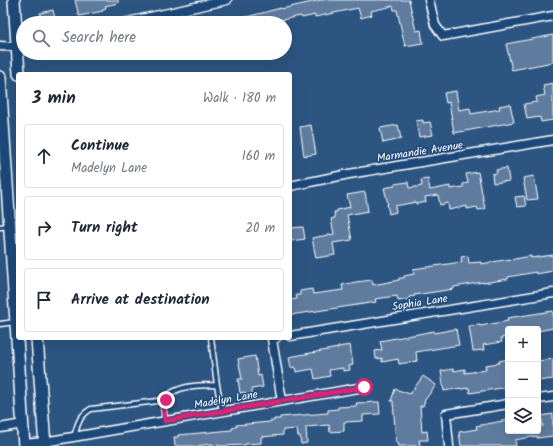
<!DOCTYPE html>
<meta charset="utf-8">
<style>
body{margin:0;font-family:Kalam,sans-serif;background:#f2f2f3;color:#1f2937}
.controls{position:absolute;right:12px;bottom:12px;display:grid;overflow:hidden;border-radius:4px;box-shadow:0 4px 16px #0002}
.controls button{width:36px;height:36px;display:grid;place-items:center;padding:0;border:0;border-bottom:1px solid #e0e1e3;background:#fff;color:#1f2937;font:20px sans-serif}
.stop{position:absolute;width:12px;height:12px;margin:-9px;border:3px solid #db2777;border-radius:50%;background:#fff}
.stop.end{background:#db2777;border-color:#fff;box-shadow:0 1px 4px #0008}
.list{margin:0;padding:0;list-style:none}
h2{display:flex;justify-content:space-between;align-items:center;height:52px;margin:0;padding:0 16px;font-size:17px}
h2 small{font-size:13px;font-weight:400;color:#747a83}
.list li{display:grid;grid-template-columns:26px 1fr auto;gap:12px;align-items:center;box-sizing:border-box;height:64px;margin:0 8px 8px;padding:0 8px;border:1px solid #e0e1e3;border-radius:4px}
.list b{display:block;font-size:15px;white-space:nowrap}
.list p{margin:0;font-size:13px;white-space:nowrap;color:#747a83}
.list em{font-size:13px;font-style:normal;color:#747a83}
.icon{flex:none;width:22px;height:22px;fill:none;stroke:currentColor;stroke-width:2;stroke-linecap:round;stroke-linejoin:round}
.map{position:relative;flex:none;width:553px;height:446px;overflow:hidden}
.search{position:absolute;background:#fff;box-shadow:0 4px 16px #0002;left:16px;top:16px;width:276px;height:44px;display:flex;align-items:center;gap:10px;box-sizing:border-box;padding:0 14px;border-radius:22px;color:#747a83;font-size:15px}
.panel{position:absolute;background:#fff;box-shadow:0 4px 16px #0002;left:16px;top:72px;width:276px;height:268px;border-radius:4px}
.map>svg:first-child{display:block}
</style>
<div class="map">
<svg width="553" height="446" viewBox="0 0 553 446">
<rect width="100%" height="100%" fill="#2c5582"/>
<filter id="ink" filterUnits="userSpaceOnUse"><feTurbulence type="fractalNoise" baseFrequency=".025" numOctaves="2"/><feDisplacementMap in="SourceGraphic" scale="8" xChannelSelector="R" yChannelSelector="G"/><feConvolveMatrix kernelMatrix="1 2 1 2 8 2 1 2 1" color-interpolation-filters="sRGB"/></filter>
<g filter="url(#ink)">
<!-- building -->
<path fill="#5e7c9f" stroke="#fff" d="M75,0H118V3L105,6L106,8L103,9V11L79,16Z
M321,0H409L416,31L421,30L423,43L405,46L397,10H394L393,6L371,11L372,15L361,18L358,8L315,17V15L302,18L301,16L266,23H234V20L266,12L273,10L281,8V9Z
M53,10L56,23H42L40,13Z
M553,35V62L512,70L506,44Z
M553,83V120L541,122L540,117L527,119L524,104L537,102L536,97L545,95L543,85Z
M456,91L459,110L470,108L471,114L500,109L499,106L510,104L514,122L454,133L449,102L446,103L444,93Z
M423,120V123L430,122L433,135L419,137L416,121Z
M311,125L316,154L304,156L300,127Z
M398,125L401,139L383,143L380,128Z
M507,168L509,181L493,183L492,174L497,173L496,170Z
M478,172L485,209L478,210L477,207L467,209V206L449,210L448,203L440,205L438,195L425,197L426,202L416,204V202L395,206L396,212L389,214L387,204H388L384,188L394,186V184L408,182L409,188L422,186L421,180L428,179L430,190L450,186V189L463,187V184L468,183L466,174Z
M534,176L538,199L527,200L523,178Z
M365,192L368,211L347,215L352,240L333,243L335,255L316,258L312,238L334,234L331,219L335,218L334,212H337V210L350,207L347,195Z
M524,196L526,206L517,207L515,197Z
M303,227L305,239L291,241L290,228Z
M553,255V271L536,274V272L508,277V279L483,283V282L454,287V289L414,295L415,296L409,297V299L398,301L397,296L375,299L376,302L357,305L290,315V300L297,299L296,295H300V291L312,289L313,294L343,290L342,285L356,282L372,280L373,285L399,280V278H404V276L414,274L413,269L462,262L461,257L468,256L469,263L481,262V264L510,259V260L531,256V258Z
M553,311V328L538,331V329H508V337L501,338L502,342L483,345L484,350L473,351L469,326L480,325V326L508,321L507,318Z
M456,329L459,345L416,352L417,361L399,364L398,359L382,362V358L376,359L375,351L382,350L380,341L434,331V333Z
M350,345L353,365L349,366L350,370L343,371V368L329,370L330,376L315,379L313,369L296,372L295,367L291,368L289,357L338,348V347Z
M255,356L258,376L261,375L263,387L252,389V394L246,395L245,392L240,393L238,379H242L238,359Z
M508,359V387L470,393L469,388L461,389V388L444,391L441,371L454,369V371L465,369V373L486,370L485,365L499,363V361Z
M553,359V379L538,381V361Z
M423,376L436,385L425,400L423,406H420L422,432L427,431L428,440H419L420,446H399L398,443H396L393,401H391L395,389L410,394Z
M379,402L380,414L363,415V421L344,422V431L330,432L329,425L306,427L307,443L301,444L300,436H298L297,429L283,430V435L261,437V443L245,444V445L219,446V445L213,446V444L194,446H175L174,437H178V435L232,430V428L236,427V425L270,422V421H274V419H280V417L328,413V410L338,409V407L357,406L356,403Z
M553,414V436L537,438V436L515,440L516,446H461L459,432L477,429L476,426L508,420V431H538V427L543,426L541,416Z"/>
<g fill="none" stroke-linecap="round" stroke-linejoin="round">
<!-- service casing -->
<g stroke="#fff" stroke-width="7">
<path id="service" d="M0,227L10,226
M0,324L15,322
M211,338L217,385
M165,421L163,405C166,399 169,393 175,391C187,385 204,385 217,385L222,411
M74,437C78,424 78,417 91,409L166,400"/>
</g>
<!-- minor casing -->
<g stroke="#fff" stroke-width="11">
<path id="minor" d="M429,0L435,25L443,36L553,16
M123,23L227,0
M0,46L17,47L23,45
M290,186L349,174L553,140
M290,336L553,293
M276,338L272,339L282,401
M538,399L553,397
M0,428L23,424
M24,444L44,442L364,387
M449,446L446,414L508,404"/>
</g>
<!-- secondary casing -->
<g stroke="#fff" stroke-width="14">
<path id="secondary" d="M14,0L19,74
M0,77L24,446
M37,338L45,446"/>
</g>
<!-- service -->
<use href="#service" stroke="#1f4a7a" stroke-width="4"/>
<!-- minor -->
<use href="#minor" stroke="#1f4a7a" stroke-width="8"/>
<!-- secondary -->
<use href="#secondary" stroke="#1f4a7a" stroke-width="11"/>
</g>
</g>
<g fill="none" stroke-linecap="round" stroke-linejoin="round" filter="url(#ink)">
<!-- route -->
<path stroke="#db2777" stroke-width="5" d="M166,400L163,405L165,421L364,387"/>
</g>
<g text-anchor="middle" dominant-baseline="central" stroke-width="3" stroke-linejoin="round" paint-order="stroke">
<!-- street labels -->
<g font-size="11" fill="#fff" stroke="#1f4a7a">
<text transform="translate(420 152) rotate(-9)">Marmandie Avenue</text>
<text transform="translate(420 303) rotate(-9)">Sophia Lane</text>
<text transform="translate(226 400) rotate(-10)">Madelyn Lane</text>
</g>
</g>
</svg>
<div class="controls">
<button>+</button>
<button>−</button>
<button><svg class="icon" aria-label="layers" viewBox="0 0 24 24"><path d="M12 4l9 5-9 5-9-5zM3 14l9 5 9-5"/></svg></button>
</div>
<div class="stop" style="left:364px;top:387px"></div>
<div class="stop end" style="left:166px;top:400px"></div>
<div class="search"><svg class="icon" aria-label="search" viewBox="0 0 24 24"><circle cx="10" cy="10" r="6"/><path d="M15 15l6 6"/></svg>Search here</div>
<section class="panel">
<h2>3 min<small>Walk · 180 m</small></h2>
<ul class="list">
<li><svg class="icon" aria-label="ahead" viewBox="0 0 24 24"><path d="M12 20V5M6 11l6-6 6 6"/></svg><div><b>Continue</b><p>Madelyn Lane</p></div><em>160 m</em></li>
<li><svg class="icon" aria-label="right" viewBox="0 0 24 24"><path d="M7 20v-9h11M14 6l5 5-5 5"/></svg><div><b>Turn right</b></div><em>20 m</em></li>
<li><svg class="icon" aria-label="arrive" viewBox="0 0 24 24"><path d="M6 21V4h12l-3 4 3 4H6"/></svg><div><b>Arrive at destination</b></div></li>
</ul>
</section>
</div>
